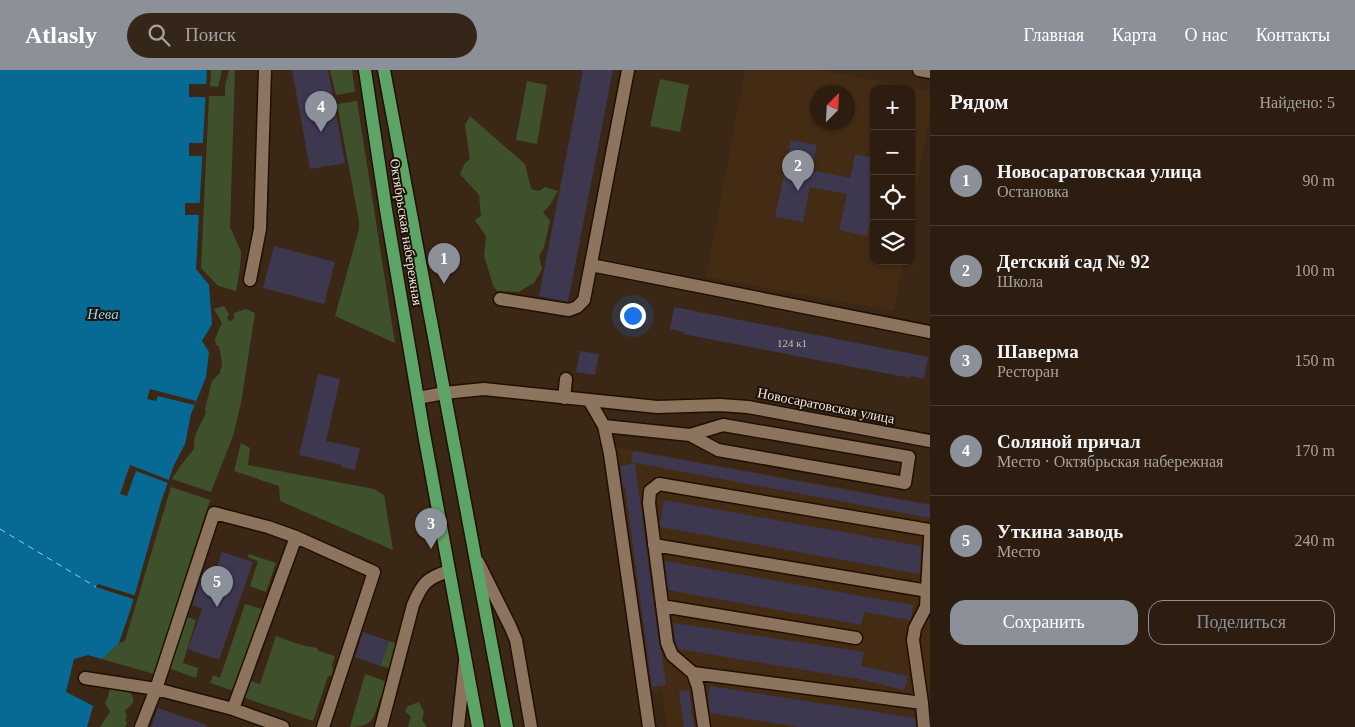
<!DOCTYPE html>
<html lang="ru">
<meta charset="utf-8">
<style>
body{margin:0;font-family:"Times New Roman",serif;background:#342619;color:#f1f3f6}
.controls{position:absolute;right:15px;top:15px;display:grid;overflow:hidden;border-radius:10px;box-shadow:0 1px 4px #0004}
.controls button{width:45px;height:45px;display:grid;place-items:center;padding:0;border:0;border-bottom:1px solid #483b30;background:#2c1d10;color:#f1f3f6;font:25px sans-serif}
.compass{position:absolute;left:810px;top:15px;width:45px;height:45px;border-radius:50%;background:#2c1d10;box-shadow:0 1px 4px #0004;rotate:24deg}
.you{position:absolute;left:632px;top:245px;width:18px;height:18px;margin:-12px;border:4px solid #fff;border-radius:50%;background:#1a73e8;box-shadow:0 0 0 8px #1a73e833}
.badge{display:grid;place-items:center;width:32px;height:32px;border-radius:50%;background:#8c9099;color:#fff;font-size:16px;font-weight:700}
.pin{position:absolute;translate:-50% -41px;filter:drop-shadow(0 1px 2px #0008)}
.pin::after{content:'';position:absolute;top:26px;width:18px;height:15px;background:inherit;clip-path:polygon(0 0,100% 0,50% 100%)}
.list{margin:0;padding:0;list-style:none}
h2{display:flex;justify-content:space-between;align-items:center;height:65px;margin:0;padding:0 20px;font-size:21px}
h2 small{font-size:16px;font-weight:400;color:#a6a29f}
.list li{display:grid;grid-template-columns:32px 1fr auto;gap:15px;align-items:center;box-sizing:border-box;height:90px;padding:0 20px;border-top:1px solid #483b30}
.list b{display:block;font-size:19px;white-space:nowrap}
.list p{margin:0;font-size:16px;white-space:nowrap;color:#a6a29f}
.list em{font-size:16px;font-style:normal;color:#a6a29f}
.actions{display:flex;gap:10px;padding:15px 20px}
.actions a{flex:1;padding:11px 0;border:1px solid #8c9099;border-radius:15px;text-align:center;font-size:18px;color:#8c9099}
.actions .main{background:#8c9099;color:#fff}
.icon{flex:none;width:28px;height:28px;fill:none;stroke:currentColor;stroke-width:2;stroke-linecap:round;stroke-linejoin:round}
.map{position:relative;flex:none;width:930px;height:657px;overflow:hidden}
header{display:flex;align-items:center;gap:30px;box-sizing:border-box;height:70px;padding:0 25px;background:#8c9099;color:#fff}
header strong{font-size:24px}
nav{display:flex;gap:28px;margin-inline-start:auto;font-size:18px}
.search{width:350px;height:45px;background:#342619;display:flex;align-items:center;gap:12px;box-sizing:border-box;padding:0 18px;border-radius:28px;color:#a6a29f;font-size:19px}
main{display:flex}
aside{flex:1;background:#2c1d10}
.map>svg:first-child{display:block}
</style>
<header>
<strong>Atlasly</strong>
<div class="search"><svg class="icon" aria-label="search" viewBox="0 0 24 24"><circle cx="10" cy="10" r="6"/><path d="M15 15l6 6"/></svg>Поиск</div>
<nav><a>Главная</a><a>Карта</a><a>О нас</a><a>Контакты</a></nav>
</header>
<main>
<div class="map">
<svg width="930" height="657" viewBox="0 0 930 657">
<rect width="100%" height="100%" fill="#3b2715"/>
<!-- built -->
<path fill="#442b13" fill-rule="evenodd" d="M745,0H819L930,21V44L911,145V19H874V191H903L894,241L706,207ZM818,22H848V52H818Z
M612,376L930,434V657H667L662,621L651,622Z"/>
<!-- green -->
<path fill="#3f512c" d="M211,0H222L218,17L210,16Z
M229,0H235L230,157L241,181L240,198L236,221L218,216L201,198L209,26H225V16Z
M330,0H352L355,22L336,25Z
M660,9L689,15L680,62L650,56Z
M527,11L547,15L537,74L516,70Z
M357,31L395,273L335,246L359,159V151L337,34Z
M470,46L525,94L531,119L539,121L545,117L558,121L550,135L543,142L550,151L544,177L539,186L542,199L534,213L525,218L519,222L497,221L493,215L484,186L486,166L475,150L481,146L479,125L460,104L465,93L470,89L465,55Z
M224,236L229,244L227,249L231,251L234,248V243L246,239L255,243L241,333L233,366L211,422L172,409L181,395L194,379C193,363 200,357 206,343L205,339L212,311L220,303L222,293L219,276L216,275L215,269L222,253L214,239Z
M241,373L250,378L248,395L374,419L384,425L393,480L280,431L279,416L234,401Z
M171,417L210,430L154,604L102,589L119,573L125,571Z
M249,484L276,493L266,522L250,516L258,491L248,487Z
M189,527L193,528L187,547L196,550L183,593L198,598L196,608L168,598Z
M245,534L262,539L234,621L210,613L213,605L220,608Z
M276,566C290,571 302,576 317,578L319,581L335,586L332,595L333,600L331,606H328L313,651L245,628L251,611L260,614Z
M389,571L398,574L389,598L380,596Z
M365,604L385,611L382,628H380C374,648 373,657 350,657Z
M110,618L128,620C136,629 135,634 125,640L127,646L125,650L127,653L125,657H100L110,642L105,633L108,627Z
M419,632L424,642L422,650L427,657H408L411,647L405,641L408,636Z"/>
<!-- water -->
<path fill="#076a94" d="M0,0H207L196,199L209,215L212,254L202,271L209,282L206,307L191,344L185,374L174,395L161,432L131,538L119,573L102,589L88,585L74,589L66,622L84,631L93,636L87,657H0Z"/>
<!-- pier -->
<path fill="#3b2715" d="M189,14H206V27H189Z
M189,73H204L203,86H189Z
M185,133H200V145H185Z
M150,319L196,331L194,335L158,326L156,331L147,329Z
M130,395L169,410L168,413L136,401L127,426L120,424Z
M98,514L137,526L136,530L96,517Z"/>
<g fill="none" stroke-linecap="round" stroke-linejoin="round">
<!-- ferry -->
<path stroke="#92cef2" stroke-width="1" stroke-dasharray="6 5" stroke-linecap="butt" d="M0,459L96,517"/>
</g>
<!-- building -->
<path fill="#3d3850" d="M292,0H328L345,93L310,99Z
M583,0H613L568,232L539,226Z
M791,70L817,75L812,100L850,108L855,84L874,88V131L867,166L839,160L847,124L810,117L803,152L775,147Z
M274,176L335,192L324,234L263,218Z
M674,237L928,287L924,309L911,306L910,308L683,264L684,262L670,259Z
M580,281L599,284L595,305L576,302Z
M318,304L340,309L326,371L360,378L355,400L341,397L342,395L299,385Z
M633,381L930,435V448L631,392Z
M635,393L659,574L661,580L666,615L652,617L625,417H623L620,396Z
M664,430L921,476L920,504L660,457V453Z
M222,482L253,492L219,590L188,579L202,539L192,535L200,512L211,516Z
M665,491L913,535L911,548L910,550L864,542L861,555L668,520Z
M673,553L864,582L861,596L908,606L904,620L859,609L678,579L675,571Z
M363,562L389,571L380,596L355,587Z
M710,616L915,648L916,657H800L710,643L708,628Z
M689,620L694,657H684L679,622Z
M158,638L207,655L206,657H151Z"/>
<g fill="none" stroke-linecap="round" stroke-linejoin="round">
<!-- minor casing -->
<g stroke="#210f01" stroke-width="15">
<path id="minor" d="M919,0L930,2
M591,195L930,262
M250,210L260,159L265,0
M500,229L569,240L577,237L584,230L628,0
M418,328L444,323L484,319L657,337L720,335L748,337L930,371
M564,328L566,309
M589,330L604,356L610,384L649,657
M604,356L690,365L723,355L909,387L905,413L718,380L690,365
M654,475L928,521
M478,492L510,556L516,570L531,657
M662,536L856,568
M693,603L922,633
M85,608L156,619L233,639L283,657
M233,639L296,467
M141,657L156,619L214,443L268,457L296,467L374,502L323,657
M381,657L413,535C422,514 426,508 449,501
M458,657L465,591
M704,657L698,617L693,603L672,585L667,573L649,433L650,421L659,414L930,460
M924,657L922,633L913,570L915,558L926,537L930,468"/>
</g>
<!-- major casing -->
<g stroke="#210f01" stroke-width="15">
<path id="major" d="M365,0L386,140L424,364L478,657
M384,0L507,657"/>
</g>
<!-- minor -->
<use href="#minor" stroke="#8c745f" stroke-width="12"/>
<!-- major -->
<use href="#major" stroke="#5da567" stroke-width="12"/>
</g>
<g text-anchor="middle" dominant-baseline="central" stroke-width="4" stroke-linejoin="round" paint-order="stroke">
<!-- number labels -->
<g font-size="11" fill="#c6bab8">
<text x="792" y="273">124 к1</text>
</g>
<!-- street labels -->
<g font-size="14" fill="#f3e5da" stroke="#1b120a">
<text transform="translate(406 162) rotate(81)">Октябрьская набережная</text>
<text transform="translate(826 336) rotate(11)">Новосаратовская улица</text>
</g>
<!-- water labels -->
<g font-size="15" font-style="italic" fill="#92cef2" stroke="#1b120a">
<text x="103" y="244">Нева</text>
</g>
</g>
</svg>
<div class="controls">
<button>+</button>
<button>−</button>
<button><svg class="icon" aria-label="locate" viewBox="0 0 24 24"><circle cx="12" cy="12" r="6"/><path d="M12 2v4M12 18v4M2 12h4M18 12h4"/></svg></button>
<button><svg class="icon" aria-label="layers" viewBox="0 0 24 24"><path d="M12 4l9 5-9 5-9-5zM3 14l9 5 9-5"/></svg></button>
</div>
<svg class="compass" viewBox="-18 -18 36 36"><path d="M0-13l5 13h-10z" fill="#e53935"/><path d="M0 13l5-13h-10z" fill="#a6a29f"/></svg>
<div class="you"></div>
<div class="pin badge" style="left:444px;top:214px">1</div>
<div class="pin badge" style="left:798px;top:121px">2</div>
<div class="pin badge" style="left:431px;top:479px">3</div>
<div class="pin badge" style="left:321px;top:62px">4</div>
<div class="pin badge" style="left:217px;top:537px">5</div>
</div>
<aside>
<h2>Рядом<small>Найдено: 5</small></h2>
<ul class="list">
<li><span class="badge">1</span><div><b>Новосаратовская улица</b><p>Остановка</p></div><em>90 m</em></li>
<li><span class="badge">2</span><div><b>Детский сад № 92</b><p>Школа</p></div><em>100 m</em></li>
<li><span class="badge">3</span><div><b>Шаверма</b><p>Ресторан</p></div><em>150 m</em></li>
<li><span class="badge">4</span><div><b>Соляной причал</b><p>Место · Октябрьская набережная</p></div><em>170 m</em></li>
<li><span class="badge">5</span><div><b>Уткина заводь</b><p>Место</p></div><em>240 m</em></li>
</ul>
<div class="actions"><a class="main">Сохранить</a><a>Поделиться</a></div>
</aside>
</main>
